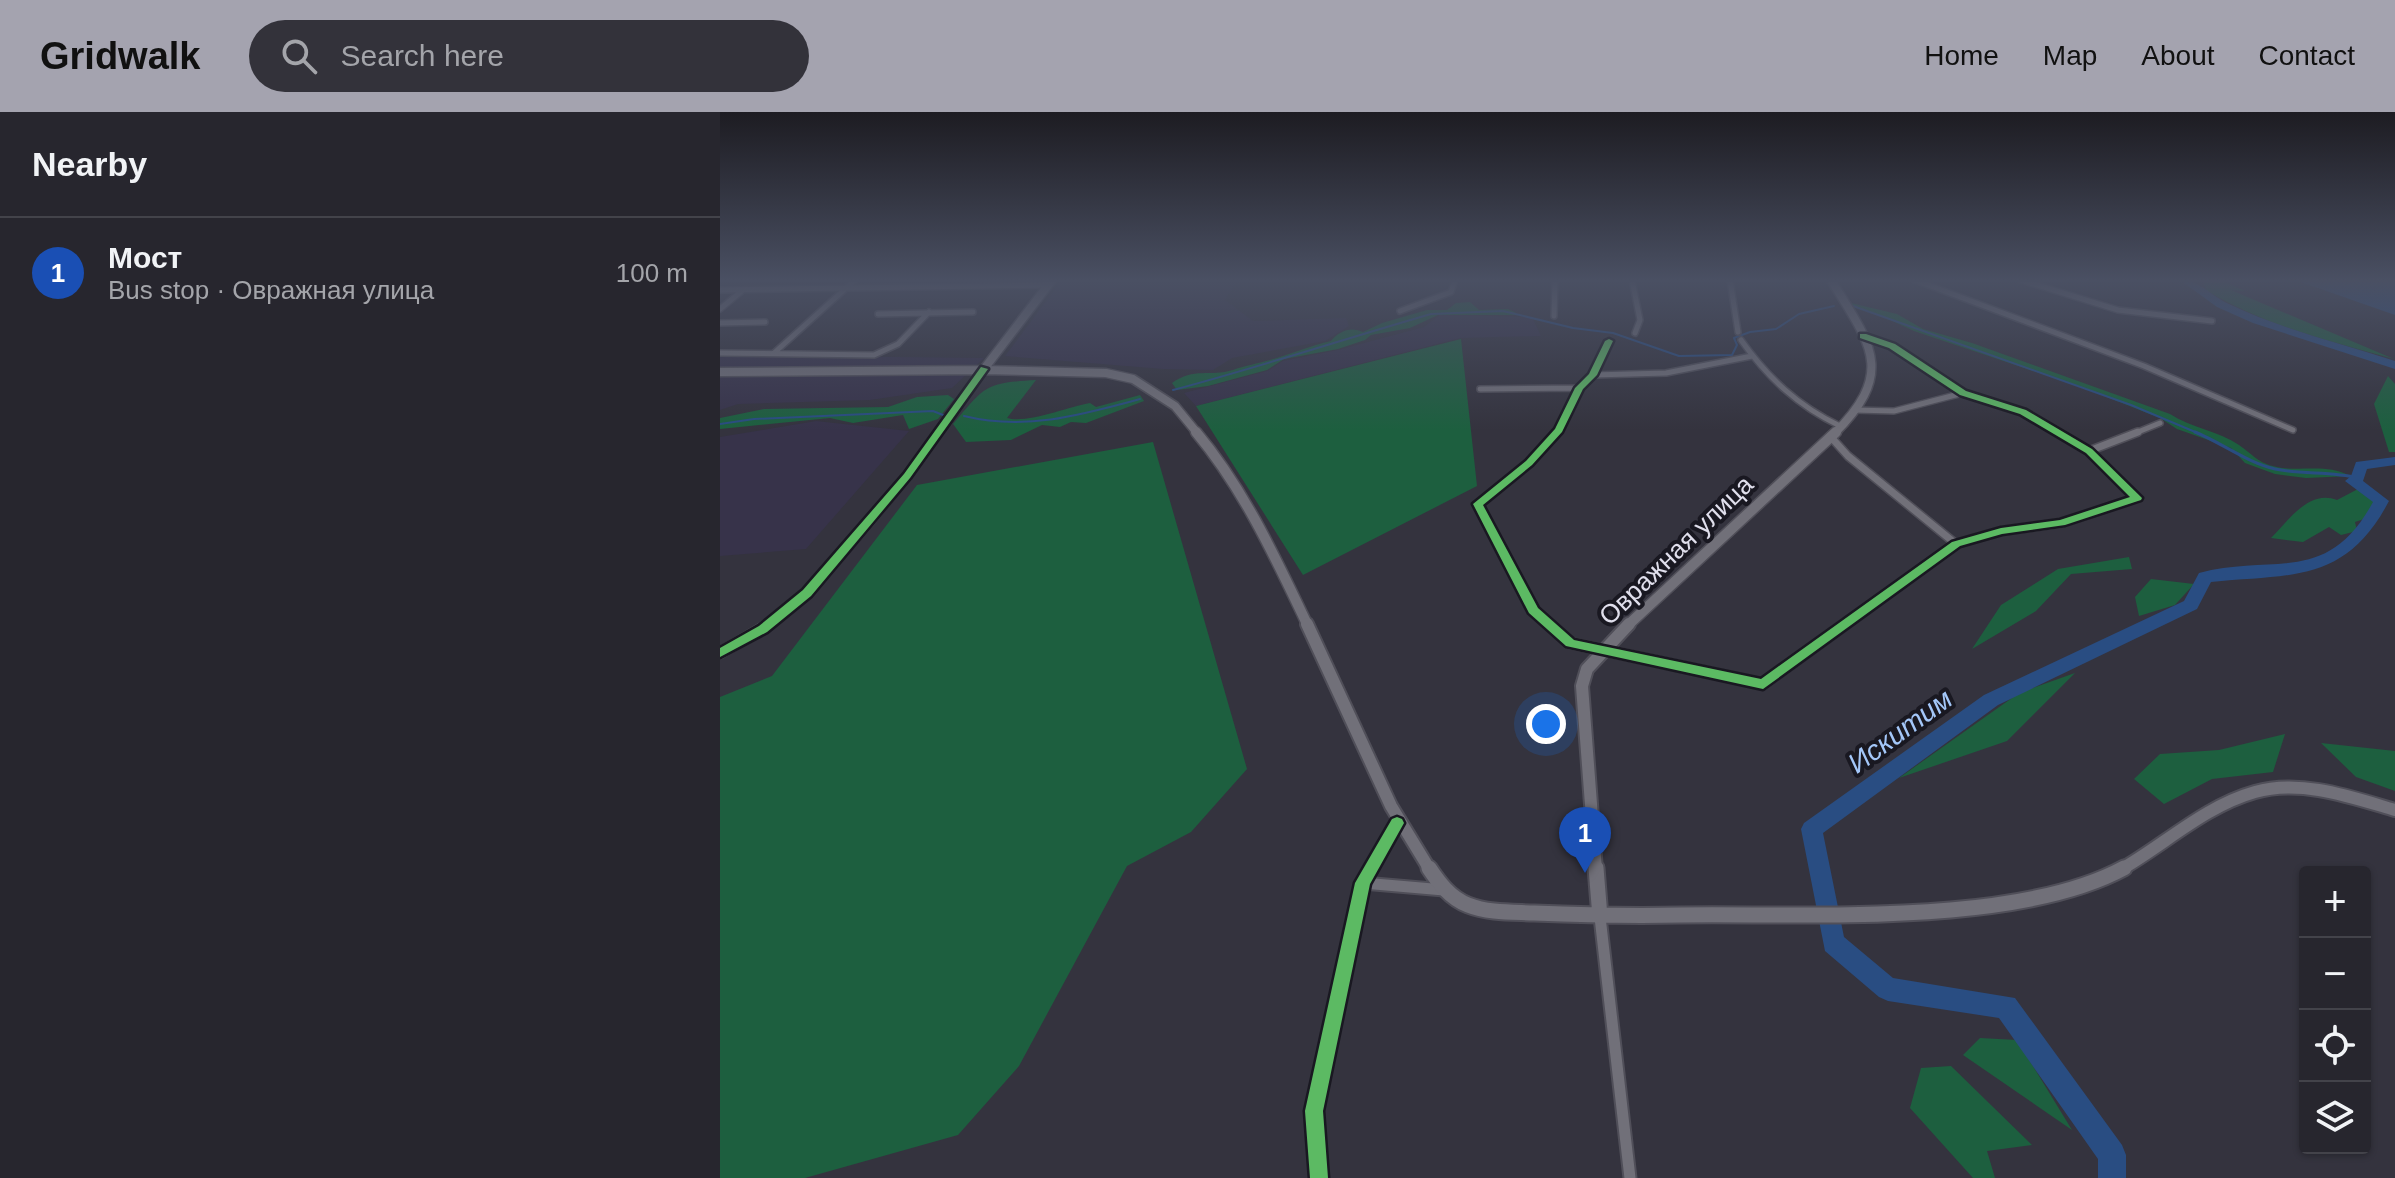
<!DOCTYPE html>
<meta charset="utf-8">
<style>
body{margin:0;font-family:Helvetica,sans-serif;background:#33323a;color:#f1f3f6}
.controls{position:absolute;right:24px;bottom:24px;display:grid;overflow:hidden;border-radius:8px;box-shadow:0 2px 6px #0004}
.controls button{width:72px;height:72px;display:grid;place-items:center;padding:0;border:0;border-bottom:2px solid #43434a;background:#27262e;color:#f1f3f6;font:40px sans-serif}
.you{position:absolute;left:826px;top:612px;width:28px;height:28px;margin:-20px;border:6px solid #fff;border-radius:50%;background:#1a73e8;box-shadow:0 0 0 12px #1a73e833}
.badge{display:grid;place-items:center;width:52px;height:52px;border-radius:50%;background:#a4a3af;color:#fff;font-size:26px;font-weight:700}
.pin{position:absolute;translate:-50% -66px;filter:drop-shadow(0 2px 4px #0008)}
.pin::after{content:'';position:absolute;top:42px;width:28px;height:24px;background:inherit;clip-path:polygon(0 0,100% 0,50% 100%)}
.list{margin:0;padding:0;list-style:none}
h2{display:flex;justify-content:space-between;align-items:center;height:104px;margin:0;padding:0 32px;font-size:34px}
h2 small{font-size:26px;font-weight:400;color:#a4a5aa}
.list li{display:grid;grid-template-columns:52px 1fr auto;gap:24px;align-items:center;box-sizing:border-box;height:112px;padding:0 32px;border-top:2px solid #43434a}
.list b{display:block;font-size:30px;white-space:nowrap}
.list p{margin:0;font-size:26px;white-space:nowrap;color:#a4a5aa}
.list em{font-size:26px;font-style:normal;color:#a4a5aa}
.icon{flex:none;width:44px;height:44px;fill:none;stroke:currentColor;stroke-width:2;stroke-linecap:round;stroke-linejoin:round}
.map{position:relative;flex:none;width:1675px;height:1066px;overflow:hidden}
header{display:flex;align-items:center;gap:48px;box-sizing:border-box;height:112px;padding:0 40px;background:#a4a3af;color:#111}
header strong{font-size:38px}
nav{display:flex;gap:44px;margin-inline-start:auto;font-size:28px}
.search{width:560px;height:72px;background:#33323a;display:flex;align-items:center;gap:20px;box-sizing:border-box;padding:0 28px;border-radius:44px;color:#a4a5aa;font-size:30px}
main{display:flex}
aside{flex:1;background:#27262e}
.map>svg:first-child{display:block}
</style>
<header>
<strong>Gridwalk</strong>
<div class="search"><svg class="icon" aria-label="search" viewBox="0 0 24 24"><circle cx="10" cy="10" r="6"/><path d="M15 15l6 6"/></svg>Search here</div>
<nav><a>Home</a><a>Map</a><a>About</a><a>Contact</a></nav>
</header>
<main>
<aside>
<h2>Nearby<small></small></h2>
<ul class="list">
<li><span class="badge" style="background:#1a4fb4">1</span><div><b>Мост</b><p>Bus stop · Овражная улица</p></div><em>100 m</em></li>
</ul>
</aside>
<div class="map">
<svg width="1675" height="1066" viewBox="0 0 1675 1066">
<rect width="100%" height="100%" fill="#34333e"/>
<!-- built -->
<path fill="#37334a" d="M342,168H527L514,173L505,188L533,209L626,206L629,214L605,229L512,246L493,258L443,257L285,244Z
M720,203L812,205L821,224L740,226L476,294L464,281L547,259L563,249L618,238L704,215Z
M0,243L264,246L232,276L150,288L18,292L0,298Z
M96,309L189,319L86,437L0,444V325Z"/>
<!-- green -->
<path fill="#1d5f3f" d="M1483,168H1500L1525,179L1511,178L1674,247C1609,229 1543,213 1486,178Z
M750,190L759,198L788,197L796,201L795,203H718L690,216L651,223L645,228L618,237L564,247L547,258L488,274L457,278L452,271C474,255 490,265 513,258C526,253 537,252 550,248C571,242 589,234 611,229C619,219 631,214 643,220L662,211L707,198H727L736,191Z
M1131,191L1177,202L1203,217L1252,231L1450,302C1471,316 1499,319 1519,333C1536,345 1538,352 1562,356C1587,359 1607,352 1630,364L1586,366L1555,362L1525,351L1511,336L1457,317L1440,306L1364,276L1194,219L1166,206L1133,195Z
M741,227L757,374L583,463L476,294Z
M1668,264L1675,272V340H1669L1654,292Z
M316,268L287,306C307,312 347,295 370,291L376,295L420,283L424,289L366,311L351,310L340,315L322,313L291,328L246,330L233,312C266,273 265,271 316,268Z
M228,283L234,287L218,307L189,317L183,303L133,311L110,306L0,317V306L44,297L168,295L197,285Z
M433,330L527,657L471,720L407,754L299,954L238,1023L85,1066H0V585L52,564L197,373Z
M1638,377L1654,388L1647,406L1635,410L1637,419L1621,423L1609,415L1583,430L1551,426C1569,408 1589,377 1617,388Z
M1409,445L1412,457L1351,462L1316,499L1252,537L1281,493L1338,457Z
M1431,467L1474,472L1455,493L1419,504L1415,485Z
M1355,561L1287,629L1179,666L1299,581Z
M1565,622L1553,660L1492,667L1444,692L1414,667L1440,642L1499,638Z
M1601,631L1675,639V679L1636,665Z
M1260,926L1297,928L1352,1018L1243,943Z
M1231,954L1312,1033L1267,1039L1275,1066H1253L1190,996L1201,956Z"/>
<!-- water -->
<path fill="#294d82" d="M1575,168H1675V203Z"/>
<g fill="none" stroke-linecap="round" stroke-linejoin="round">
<!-- stream-far1 -->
<path stroke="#294d82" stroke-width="2" d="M1133,194L1411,293L1480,322
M453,278C540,255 624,227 711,202L783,199L853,216L893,221L959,244L1012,243L1017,233L1014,226L1030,220L1056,217L1079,202L1114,194
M244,304C305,319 361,303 420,287
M0,312L34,307L213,299L223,303"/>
<!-- stream -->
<path stroke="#294d82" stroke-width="3" d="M1475,320C1502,331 1528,351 1555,357C1583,363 1611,359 1638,366"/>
<!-- river -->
<path fill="#294d82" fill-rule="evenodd" d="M1460,168C1480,168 1491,184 1509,192C1561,217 1620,231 1675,249V257L1533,211L1497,195Z
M1675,345V353L1647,357L1643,369L1669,389C1626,471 1573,462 1491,470L1477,497L1278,593L1103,721L1124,825L1173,866L1295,886L1402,1033L1406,1043V1066H1378V1047L1279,906L1168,889L1159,885L1105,839L1081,717L1084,711L1264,583L1464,489L1479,461C1553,441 1607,475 1653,390L1625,369L1631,364L1636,350Z"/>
<!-- street-far3 casing -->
<g stroke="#504f59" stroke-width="8">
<path id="street-far3" d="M912,168L920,208L915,221
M1010,168L1018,220
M1195,168L1424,254L1573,318
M1301,168L1398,198L1492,209
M0,178L329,173
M0,197L23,178
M680,199L731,180L735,168
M158,202L253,200
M834,204L835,168
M0,211L45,210
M1143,224L1172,234L1243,281L1303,300L1339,322
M1021,228C1048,266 1078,294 1120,314
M0,241L154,243L178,232L209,200
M54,241L135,168
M873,263L946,261L1032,244
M760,277L859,276
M1134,298L1174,299L1243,281
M218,322L264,257
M836,322L859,276L873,263L889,229
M1413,322L1440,311"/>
</g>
<!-- street-far2 casing -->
<g stroke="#504f59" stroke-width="10">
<path id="street-far2" d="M1110,324L1128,344L1236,432
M1369,339L1418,320
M46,514C113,460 169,390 219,320
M831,514L813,498L758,392L809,351L838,320
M1123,514L1236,432L1281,419L1341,411L1417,386L1369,339L1336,320"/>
</g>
<!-- street-far1 casing -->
<g stroke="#504f59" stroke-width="13">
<path id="street-far1" d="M829,512L850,531L1043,572L1125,512
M0,541L49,512
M650,758L677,711"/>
</g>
<!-- street casing -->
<g stroke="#504f59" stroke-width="15">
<path id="street" d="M643,771L724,778
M880,805L910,1066
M599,1066L594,999L643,771L651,756"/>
</g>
<!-- secondary-far3 casing -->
<g stroke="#504f59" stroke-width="11">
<path id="secondary-far3" d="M1111,168C1151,233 1176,260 1114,322
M264,257L332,168
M0,260L264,258L386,261L413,267L455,294L478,322"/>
</g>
<!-- secondary-far2 casing -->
<g stroke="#504f59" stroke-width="13">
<path id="secondary-far2" d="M476,320C524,377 556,447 588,514
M907,514L1116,320"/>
</g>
<!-- secondary-far1 casing -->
<g stroke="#504f59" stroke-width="16">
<path id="secondary-far1" d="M587,512L671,694L710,758
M876,758L862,574L867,557L909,512
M1400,758C1444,733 1485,694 1535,680C1581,667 1631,685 1675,698"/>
</g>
<!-- secondary casing -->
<g stroke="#504f59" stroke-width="19">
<path id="secondary" d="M709,756C719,771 730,786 748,793C768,801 792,800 814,801C863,803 911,804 960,803C1084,801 1295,815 1404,756
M876,756L880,805"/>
</g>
<!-- street-far3 -->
<use href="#street-far3" stroke="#717079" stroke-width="5"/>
<!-- street-far2 -->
<use href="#street-far2" stroke="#717079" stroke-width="7"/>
<!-- street-far1 -->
<use href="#street-far1" stroke="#717079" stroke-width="9"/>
<!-- street -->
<use href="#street" stroke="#717079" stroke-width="11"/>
<!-- secondary-far3 -->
<use href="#secondary-far3" stroke="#717079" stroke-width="8"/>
<!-- secondary-far2 -->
<use href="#secondary-far2" stroke="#717079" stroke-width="10"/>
<!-- secondary-far1 -->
<use href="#secondary-far1" stroke="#717079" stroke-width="12"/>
<!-- secondary -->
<use href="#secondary" stroke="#717079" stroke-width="15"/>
<!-- cycleway casing -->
<g stroke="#191821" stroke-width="5">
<path id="cycleway" d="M1140,222H1146L1175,232L1246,279L1306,298L1372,337L1422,386L1421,388L1345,413L1282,422L1240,434L1043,577L846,534L809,501L753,392L806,349L835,317L855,276L869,262L885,229L889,227L893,229L877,263L863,277L842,320L812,353L763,393L818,496L854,528L1041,567L1232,430L1281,416L1340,408L1410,385L1366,341L1300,302L1240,283L1169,236L1140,226Z
M261,255L268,257L190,366L91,484L47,520L0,545V536L39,514L83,478L184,362Z
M677,705L682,707L684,711L650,772L603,999L608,1066H590L585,999L635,771L672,707Z"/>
</g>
<!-- cycleway -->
<use href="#cycleway" fill="#5cba63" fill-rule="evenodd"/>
</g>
<!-- sky -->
<linearGradient id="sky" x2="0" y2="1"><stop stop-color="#1d1c22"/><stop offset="0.53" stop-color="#4a5063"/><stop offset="1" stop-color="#4a5063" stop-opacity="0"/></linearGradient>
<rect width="1675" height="318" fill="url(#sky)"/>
<g text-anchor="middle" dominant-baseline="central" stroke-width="8" stroke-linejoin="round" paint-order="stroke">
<!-- street labels -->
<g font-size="26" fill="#e0dfec" stroke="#191821">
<text transform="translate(956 438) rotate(-44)">Овражная улица</text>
</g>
<!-- water labels -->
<g font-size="28" font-style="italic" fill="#a4c7f9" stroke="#191821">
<text transform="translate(1180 619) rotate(-36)">Искитим</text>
</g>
</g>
</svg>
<div class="controls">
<button>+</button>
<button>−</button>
<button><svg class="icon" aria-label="locate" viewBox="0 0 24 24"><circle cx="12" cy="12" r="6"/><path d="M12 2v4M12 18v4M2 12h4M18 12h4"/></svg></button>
<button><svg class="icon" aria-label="layers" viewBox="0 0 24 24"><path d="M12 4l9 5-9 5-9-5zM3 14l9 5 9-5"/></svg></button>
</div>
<div class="you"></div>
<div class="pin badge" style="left:865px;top:761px;background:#1a4fb4">1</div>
</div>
</main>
